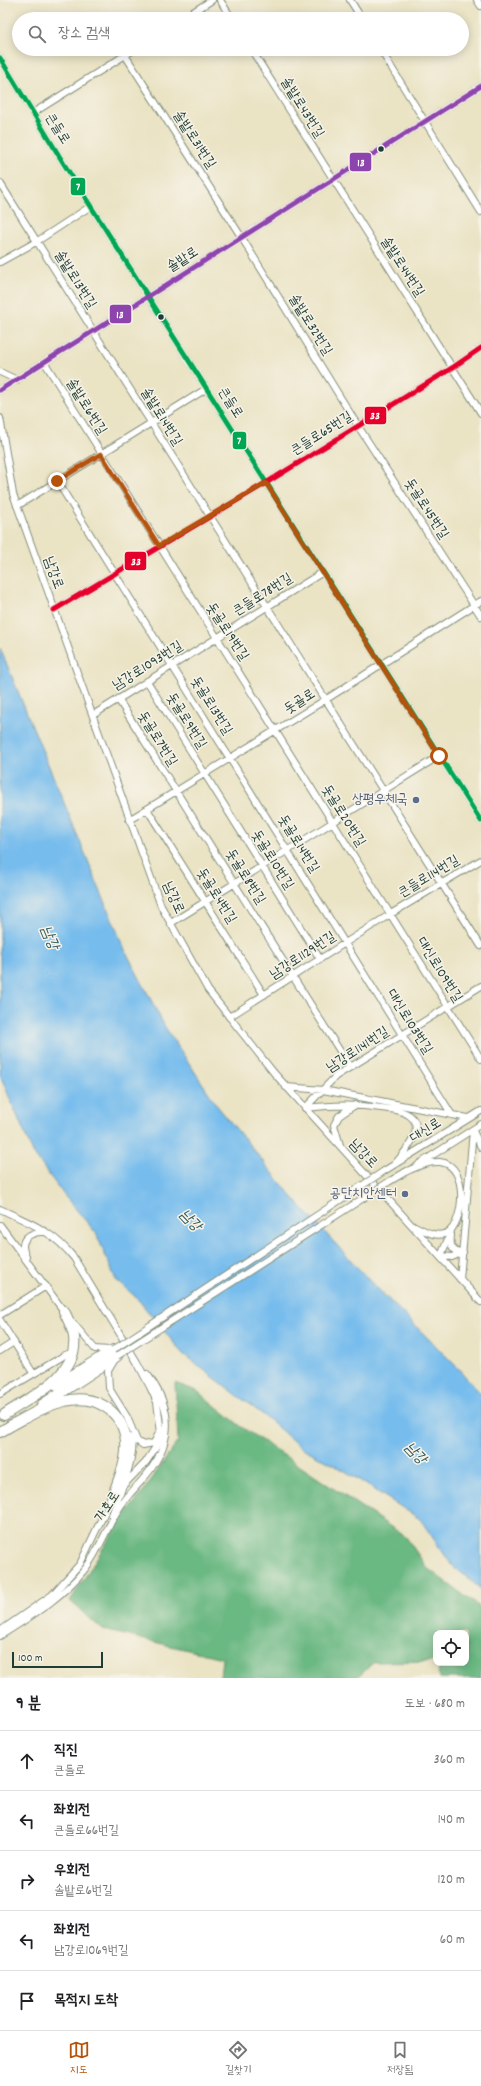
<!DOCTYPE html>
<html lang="ko">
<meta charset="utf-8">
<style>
body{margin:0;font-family:Dekko,"Poor Story",sans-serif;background:#f2f2f2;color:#202124}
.controls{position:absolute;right:12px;bottom:12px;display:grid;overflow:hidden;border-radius:8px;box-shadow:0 2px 10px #0003}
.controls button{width:36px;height:36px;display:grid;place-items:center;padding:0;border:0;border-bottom:1px solid #e0e0e0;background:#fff;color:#202124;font:20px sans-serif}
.scale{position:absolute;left:12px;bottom:10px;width:91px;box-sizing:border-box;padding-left:4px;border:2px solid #1f3d34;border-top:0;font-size:11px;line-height:14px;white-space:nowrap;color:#1f3d34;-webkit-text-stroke:3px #f7f3e8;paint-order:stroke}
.stop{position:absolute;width:12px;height:12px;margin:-9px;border:3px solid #b45309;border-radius:50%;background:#fff}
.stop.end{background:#b45309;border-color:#fff;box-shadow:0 1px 4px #0008}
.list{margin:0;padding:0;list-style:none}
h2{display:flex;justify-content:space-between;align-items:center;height:52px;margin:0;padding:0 16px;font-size:17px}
h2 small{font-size:13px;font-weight:400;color:#757577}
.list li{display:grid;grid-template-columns:26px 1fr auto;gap:12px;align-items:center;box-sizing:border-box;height:60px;padding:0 16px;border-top:1px solid #e0e0e0}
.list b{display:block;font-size:15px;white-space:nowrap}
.list p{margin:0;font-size:13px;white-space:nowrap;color:#757577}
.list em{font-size:13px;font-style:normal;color:#757577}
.icon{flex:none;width:22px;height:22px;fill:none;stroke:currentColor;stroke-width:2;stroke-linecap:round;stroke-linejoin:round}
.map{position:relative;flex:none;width:481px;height:1678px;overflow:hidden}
.search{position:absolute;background:#fff;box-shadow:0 2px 10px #0003;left:12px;right:12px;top:12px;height:44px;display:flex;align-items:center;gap:10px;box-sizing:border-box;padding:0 14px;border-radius:22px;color:#757577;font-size:15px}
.sheet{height:352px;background:#fff}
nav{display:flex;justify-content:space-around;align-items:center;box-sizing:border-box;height:56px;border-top:1px solid #e0e0e0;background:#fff;font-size:11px;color:#757577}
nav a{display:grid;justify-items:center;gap:2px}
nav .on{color:#b45309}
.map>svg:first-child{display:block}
</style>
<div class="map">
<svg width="481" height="1678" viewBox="0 0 481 1678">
<rect width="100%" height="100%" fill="#f7f3e8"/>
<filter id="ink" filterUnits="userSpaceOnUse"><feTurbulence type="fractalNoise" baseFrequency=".025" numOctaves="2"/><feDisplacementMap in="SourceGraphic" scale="8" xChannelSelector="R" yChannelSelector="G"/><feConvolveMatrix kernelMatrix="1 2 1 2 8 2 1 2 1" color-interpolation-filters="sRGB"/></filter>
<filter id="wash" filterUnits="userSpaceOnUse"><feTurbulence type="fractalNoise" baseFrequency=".012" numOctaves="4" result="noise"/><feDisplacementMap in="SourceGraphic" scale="16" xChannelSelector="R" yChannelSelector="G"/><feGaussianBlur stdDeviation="0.9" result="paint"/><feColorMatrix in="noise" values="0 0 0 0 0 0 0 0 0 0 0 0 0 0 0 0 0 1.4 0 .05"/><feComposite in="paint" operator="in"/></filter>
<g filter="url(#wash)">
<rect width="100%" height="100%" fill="#eae3c4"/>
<!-- forest -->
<path fill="#6bb882" stroke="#457a5b" d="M175,1383L197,1391L243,1428L406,1537L427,1568L481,1608V1678H439L438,1663H466V1633H436V1661L374,1662L357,1678H220L222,1658L103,1630L70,1601L122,1518L140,1496L178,1441Z"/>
<!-- water -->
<path fill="#76bced" stroke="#4a7c90" d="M0,648L124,948L165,1027L218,1107L295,1200L370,1281L456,1366L481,1394V1589L451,1564L420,1519L345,1471L299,1446L266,1417L183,1354L136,1297L116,1280L96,1233L64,1195L33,1153L0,1075Z"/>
</g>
<g filter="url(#ink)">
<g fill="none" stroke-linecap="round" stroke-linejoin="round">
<!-- minor casing -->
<g stroke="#84907c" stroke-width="8">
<path id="minor" d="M220,0L232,19
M350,0L362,19
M477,0L481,6
M182,19L212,0
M251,49L481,413
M380,49L481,212
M125,55L242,238L358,426L481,616
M0,58L64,164L481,821
M33,113L135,49
M0,183L481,946
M0,262L36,242L91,206
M45,363L481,1059
M0,372L17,380
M0,390L481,86
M0,418L13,494L161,906L208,990L274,1073L481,1302
M57,481L452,1115
M17,506L206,389
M54,610L266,483L452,368L481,348
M147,681L320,959
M118,699L350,1067
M93,715L323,572
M147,809L264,995
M129,820L325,700L481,601
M171,923L439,756
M229,1017L389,915L481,860
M286,1087L323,1090L468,1118
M305,1108L336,1076L481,986
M305,1108C331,1105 355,1104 381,1108C388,1109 396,1109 403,1112C431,1123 406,1151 395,1164
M473,1131L481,1147
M340,1145L334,1125L339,1116L355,1105
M419,1164L481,1124
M384,1171L481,1111
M405,1172C416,1167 428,1161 440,1162C470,1165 464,1224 447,1233C436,1238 425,1231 415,1226
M390,1181L407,1171
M0,1209C30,1223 53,1231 74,1258L137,1362L150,1387L157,1402L161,1433L159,1442L146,1462L112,1497L80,1564L52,1595L0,1631
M0,1225L66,1314
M451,1231L441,1256L452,1257L463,1252
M451,1235C450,1244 450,1249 459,1253
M26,1256C17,1240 30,1231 45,1232
M460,1279L473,1130
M0,1315L46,1286
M0,1320L33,1373
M73,1323L95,1349L109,1350
M0,1351L14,1342
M114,1361L108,1371L109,1388L127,1417L137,1441L143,1445L154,1443L159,1433
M0,1394L65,1355L72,1353
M112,1515C122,1487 133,1466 133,1436
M0,1636C31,1616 62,1598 85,1569C99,1551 106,1529 118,1510C127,1495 141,1483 151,1469C174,1437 171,1405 147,1374"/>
</g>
<!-- highway casing -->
<g stroke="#84907c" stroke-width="12">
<path id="highway" d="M57,1385L113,1350
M42,1405L117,1356
M4,1415C30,1397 79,1376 74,1337C73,1328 68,1320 64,1311
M12,1425C29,1416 46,1405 65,1401C99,1393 129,1415 126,1452C125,1468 117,1483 112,1498
M0,1432L17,1422"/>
</g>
<!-- minor -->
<use href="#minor" stroke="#fff" stroke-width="6"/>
<!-- highway -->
<use href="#highway" stroke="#fff" stroke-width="10"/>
<!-- minor-bridge casing -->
<g stroke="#84907c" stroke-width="8" stroke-linecap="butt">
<path id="minor-bridge" d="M113,1350L384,1171
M117,1356L390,1181"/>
</g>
<!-- minor-bridge -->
<use href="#minor-bridge" stroke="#fff" stroke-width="6"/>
<!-- bus-1 casing -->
<g stroke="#f7f3e8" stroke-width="8">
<path id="bus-1" d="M0,58L64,164L481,821"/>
</g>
<!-- bus-2 casing -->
<g stroke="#f7f3e8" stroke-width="8">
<path id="bus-2" d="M0,390L481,86"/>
</g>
<!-- bus-3 casing -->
<g stroke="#f7f3e8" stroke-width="8">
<path id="bus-3" d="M54,610L266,483L452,368L481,348"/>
</g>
<!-- bus-1 -->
<use href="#bus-1" stroke="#00a651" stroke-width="5"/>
<!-- bus-2 -->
<use href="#bus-2" stroke="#8e44ad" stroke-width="5"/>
<!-- bus-3 -->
<use href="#bus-3" stroke="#e4002b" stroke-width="5"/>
</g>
</g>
<g fill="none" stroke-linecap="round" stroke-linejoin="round" filter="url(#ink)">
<!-- route -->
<path stroke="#b45309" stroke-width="5" d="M57,481L101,454L159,546L266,483L439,756"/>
</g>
<!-- markers -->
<g fill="#1f3d34" stroke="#f7f3e8" stroke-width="1.5">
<circle cx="381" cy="149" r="3.5"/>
<circle cx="161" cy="317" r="3.5"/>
</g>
<g fill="#5c6f8a" stroke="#f7f3e8" stroke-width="1.5">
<circle cx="416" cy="800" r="4"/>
<circle cx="405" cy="1194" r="4"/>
</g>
<g text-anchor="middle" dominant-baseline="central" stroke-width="3" stroke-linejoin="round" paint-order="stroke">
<!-- street labels -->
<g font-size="14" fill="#1f3d34" stroke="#f7f3e8">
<text transform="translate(302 108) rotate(58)">솔밭로43번길</text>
<text transform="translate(57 129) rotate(58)">큰들로</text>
<text transform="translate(194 140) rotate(57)">솔밭로31번길</text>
<text transform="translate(183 260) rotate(-32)">솔밭로</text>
<text transform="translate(402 267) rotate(57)">솔밭로44번길</text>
<text transform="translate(75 280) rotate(58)">솔밭로13번길</text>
<text transform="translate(310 325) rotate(58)">솔밭로32번길</text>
<text transform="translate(230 403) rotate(58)">큰들로</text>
<text transform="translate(86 407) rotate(58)">솔밭로6번길</text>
<text transform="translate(161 417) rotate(58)">솔밭로14번길</text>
<text transform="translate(322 434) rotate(-32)">큰들로65번길</text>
<text transform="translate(426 509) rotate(57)">돗골로45번길</text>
<text transform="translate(53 573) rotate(70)">남강로</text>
<text transform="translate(263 595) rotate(-32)">큰들로78번길</text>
<text transform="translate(227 632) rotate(57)">돗골로19번길</text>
<text transform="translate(148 666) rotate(-32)">남강로1093번길</text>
<text transform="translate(300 702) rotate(-32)">돗골로</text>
<text transform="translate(211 706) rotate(58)">돗골로13번길</text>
<text transform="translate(186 721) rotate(58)">돗골로9번길</text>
<text transform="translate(157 739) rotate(58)">돗골로7번길</text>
<text transform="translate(343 816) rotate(58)">돗골로20번길</text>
<text transform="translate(298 844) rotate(58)">돗골로14번길</text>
<text transform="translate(272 860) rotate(58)">돗골로10번길</text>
<text transform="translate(245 877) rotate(58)">돗골로8번길</text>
<text transform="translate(429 877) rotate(-31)">큰들로114번길</text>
<text transform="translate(216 896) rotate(58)">돗골로4번길</text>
<text transform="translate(173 898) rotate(66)">남강로</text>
<text transform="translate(303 956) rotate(-33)">남강로1129번길</text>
<text transform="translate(439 970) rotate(58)">대신로109번길</text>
<text transform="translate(409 1022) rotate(58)">대신로103번길</text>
<text transform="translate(358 1050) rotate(-33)">남강로1141번길</text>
<text transform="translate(426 1131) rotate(-32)">대신로</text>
<text transform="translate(363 1154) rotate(47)">남강로</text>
<text transform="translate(108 1507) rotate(-57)">가호로</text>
</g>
<!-- service labels -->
<g font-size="14" fill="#4e5e75" stroke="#f7f3e8" text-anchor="end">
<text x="408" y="800">상평우체국</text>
<text x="397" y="1194">공단치안센터</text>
</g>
<!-- water labels -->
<g font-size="15" font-style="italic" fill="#355d62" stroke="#f7f3e8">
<text transform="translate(49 938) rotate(67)">남강</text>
<text transform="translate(190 1221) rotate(46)">남강</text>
<text transform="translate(415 1454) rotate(46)">남강</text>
</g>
</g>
<g stroke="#f7f3e8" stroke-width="1.5">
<rect x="349" y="152" width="23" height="20" rx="4" fill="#8e44ad"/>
<rect x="70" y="177" width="16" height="19" rx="4" fill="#00a651"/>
<rect x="109" y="304" width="23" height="20" rx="4" fill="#8e44ad"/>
<rect x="364" y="406" width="23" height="19" rx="4" fill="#e4002b"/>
<rect x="232" y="431" width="15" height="19" rx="4" fill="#00a651"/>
<rect x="124" y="551" width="23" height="20" rx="4" fill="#e4002b"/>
</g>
<g font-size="11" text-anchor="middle" font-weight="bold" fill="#fff">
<text x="361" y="166">13</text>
<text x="78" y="190">7</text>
<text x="120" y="318">13</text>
<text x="375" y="419">33</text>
<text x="239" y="444">7</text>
<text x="136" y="565">33</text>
</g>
</svg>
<div class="controls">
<button><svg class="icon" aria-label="locate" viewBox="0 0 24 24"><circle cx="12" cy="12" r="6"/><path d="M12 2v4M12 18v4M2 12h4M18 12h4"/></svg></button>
</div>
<div class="scale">100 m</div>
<div class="stop" style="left:439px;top:756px"></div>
<div class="stop end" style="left:57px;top:481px"></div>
<div class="search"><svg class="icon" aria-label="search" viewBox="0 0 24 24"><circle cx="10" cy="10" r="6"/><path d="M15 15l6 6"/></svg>장소 검색</div>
</div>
<section class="sheet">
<h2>9 분<small>도보 · 680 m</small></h2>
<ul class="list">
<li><svg class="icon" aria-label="ahead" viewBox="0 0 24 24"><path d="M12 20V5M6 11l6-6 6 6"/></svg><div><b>직진</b><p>큰들로</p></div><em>360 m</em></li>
<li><svg class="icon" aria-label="left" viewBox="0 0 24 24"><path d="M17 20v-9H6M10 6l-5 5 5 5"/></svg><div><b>좌회전</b><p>큰들로66번길</p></div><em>140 m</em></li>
<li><svg class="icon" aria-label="right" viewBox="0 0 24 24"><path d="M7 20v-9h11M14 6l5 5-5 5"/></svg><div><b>우회전</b><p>솔밭로6번길</p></div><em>120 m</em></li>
<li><svg class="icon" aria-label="left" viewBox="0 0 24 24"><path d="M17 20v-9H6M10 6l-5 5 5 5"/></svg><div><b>좌회전</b><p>남강로1069번길</p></div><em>60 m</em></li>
<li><svg class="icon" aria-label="arrive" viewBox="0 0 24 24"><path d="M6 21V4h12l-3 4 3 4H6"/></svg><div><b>목적지 도착</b></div></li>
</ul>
</section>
<nav>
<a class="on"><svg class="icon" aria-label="map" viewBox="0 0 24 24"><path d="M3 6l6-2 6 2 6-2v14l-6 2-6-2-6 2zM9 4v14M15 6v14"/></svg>지도</a>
<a><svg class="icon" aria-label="directions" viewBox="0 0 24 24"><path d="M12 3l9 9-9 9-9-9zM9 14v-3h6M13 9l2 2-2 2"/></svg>길찾기</a>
<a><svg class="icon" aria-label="saved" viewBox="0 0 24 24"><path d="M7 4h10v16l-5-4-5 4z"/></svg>저장됨</a>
</nav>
